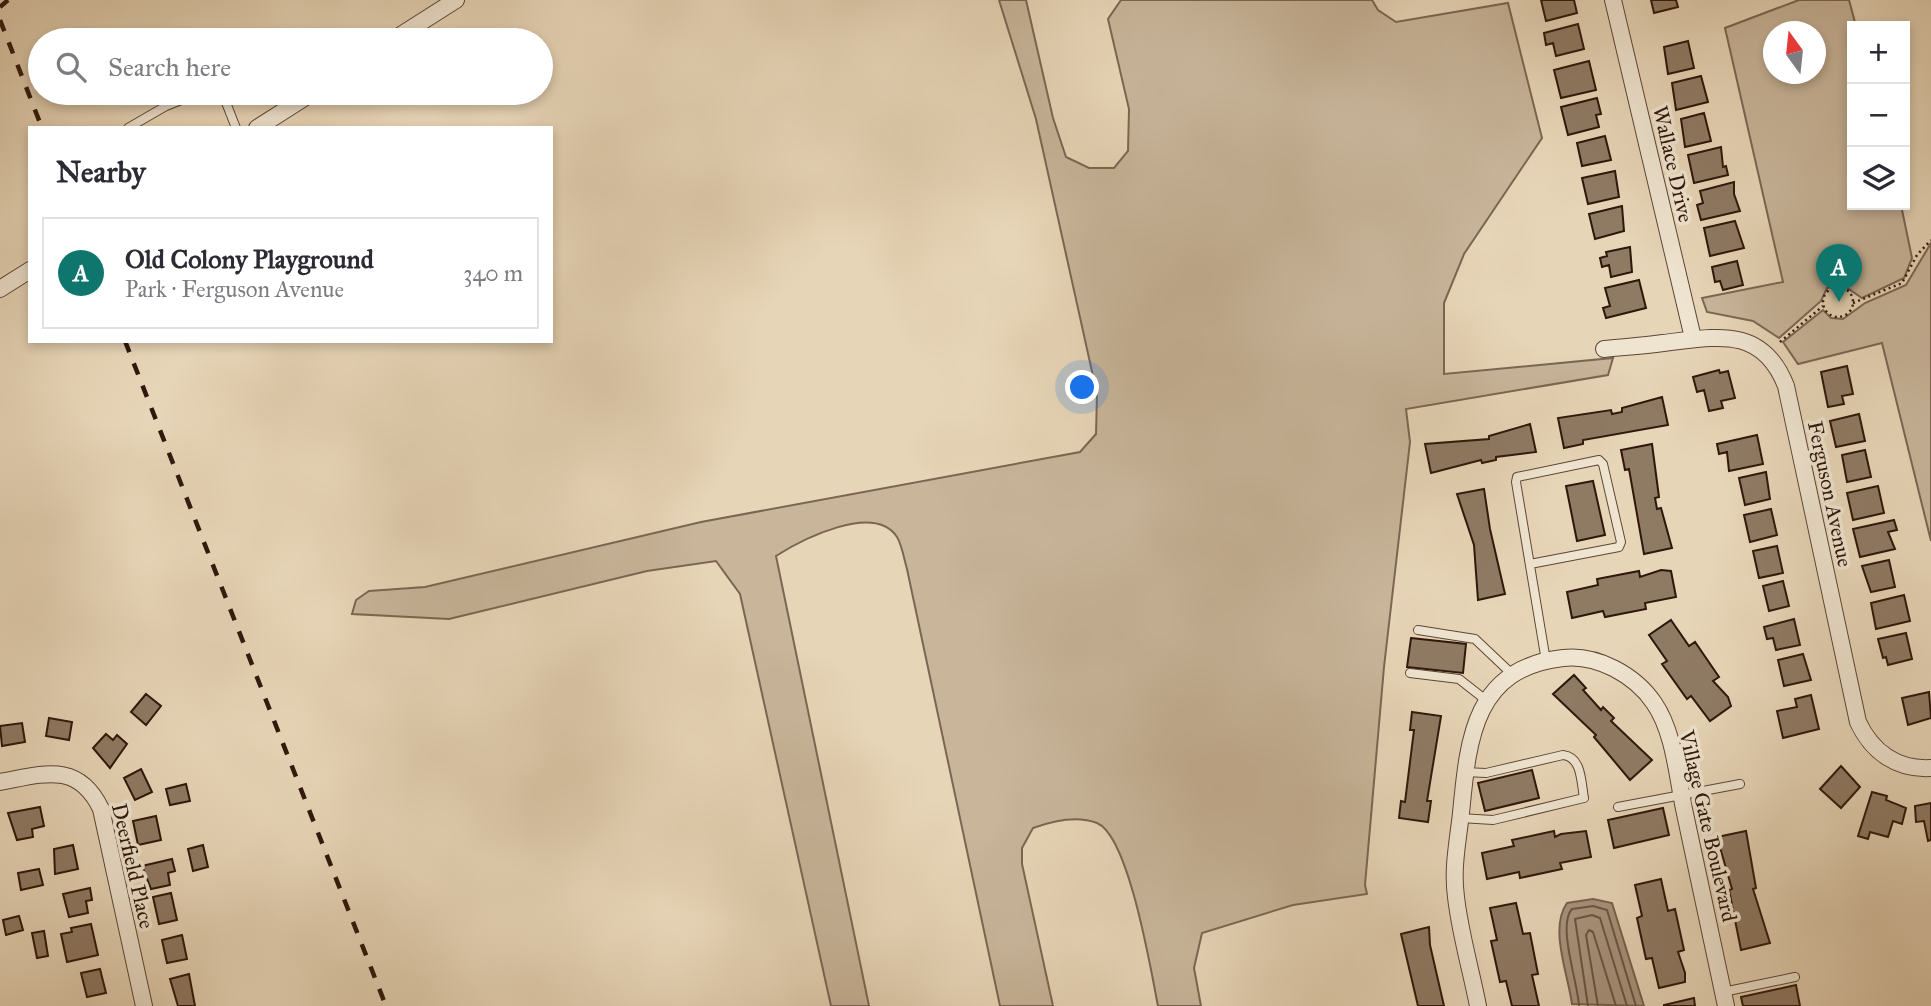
<!DOCTYPE html>
<meta charset="utf-8">
<style>
body{margin:0;font-family:"IM FELL Great Primer",serif;background:#f7f7f7;color:#2b2b33}
.controls{position:absolute;right:21px;top:21px;display:grid;overflow:hidden;border-radius:0px;box-shadow:0 4px 10px #0003}
.controls button{width:63px;height:63px;display:grid;place-items:center;padding:0;border:0;border-bottom:2px solid #e1e1e2;background:#fff;color:#2b2b33;font:35px sans-serif}
.compass{position:absolute;left:1763px;top:21px;width:63px;height:63px;border-radius:50%;background:#fff;box-shadow:0 4px 10px #0003;rotate:345deg}
.you{position:absolute;left:1083px;top:388px;width:24px;height:24px;margin:-18px;border:5px solid #fff;border-radius:50%;background:#1a73e8;box-shadow:0 0 0 10px #1a73e833}
.badge{display:grid;place-items:center;width:46px;height:46px;border-radius:50%;background:#0f766e;color:#fff;font-size:23px;font-weight:700}
.pin{position:absolute;translate:-50% -58px;filter:drop-shadow(0 2px 4px #0008)}
.pin::after{content:'';position:absolute;top:37px;width:24px;height:21px;background:inherit;clip-path:polygon(0 0,100% 0,50% 100%)}
.list{margin:0;padding:0;list-style:none}
h2{display:flex;justify-content:space-between;align-items:center;height:91px;margin:0;padding:0 28px;font-size:30px}
h2 small{font-size:23px;font-weight:400;color:#7c7c81}
.list li{display:grid;grid-template-columns:46px 1fr auto;gap:21px;align-items:center;box-sizing:border-box;height:112px;margin:0 14px 14px;padding:0 14px;border:2px solid #e1e1e2;border-radius:0px}
.list b{display:block;font-size:26px;white-space:nowrap}
.list p{margin:0;font-size:23px;white-space:nowrap;color:#7c7c81}
.list em{font-size:23px;font-style:normal;color:#7c7c81}
.icon{flex:none;width:38px;height:38px;fill:none;stroke:currentColor;stroke-width:2;stroke-linecap:round;stroke-linejoin:round}
.map{position:relative;flex:none;width:1931px;height:1006px;overflow:hidden}
.search{position:absolute;background:#fff;box-shadow:0 4px 10px #0003;left:28px;top:28px;width:525px;height:77px;display:flex;align-items:center;gap:18px;box-sizing:border-box;padding:0 24px;border-radius:38px;color:#7c7c81;font-size:26px}
.panel{position:absolute;background:#fff;box-shadow:0 4px 10px #0003;left:28px;top:126px;width:525px;height:217px;border-radius:0px}
.map>svg:first-child{display:block}
</style>
<div class="map">
<svg width="1931" height="1006" viewBox="0 0 1931 1006">
<rect width="100%" height="100%" fill="#e7d5b7"/>
<filter id="stains"><feTurbulence type="fractalNoise" baseFrequency=".00286" numOctaves="4"/><feColorMatrix values="0 0 0 0 .2 0 0 0 0 .09 0 0 0 0 .02 0 0 0 .5 -.17"/></filter>
<radialGradient id="worn" r=".72"><stop offset=".6" stop-color="#630" stop-opacity="0"/><stop offset="1" stop-color="#630" stop-opacity=".3"/></radialGradient>
<!-- green -->
<path fill="#c8b59a" stroke="#7c6652" stroke-width="2" fill-rule="evenodd" d="M999,0H1026L1053,118L1066,157L1089,168H1114L1128,151L1129,109L1108,19L1121,0H1372L1378,10L1396,22L1508,3L1542,138L1464,254L1444,303V374L1613,358L1608,375L1406,409L1410,442L1384,667L1365,885L1367,894L1293,905L1202,933L1194,968L1201,1006H1158C1151,971 1129,836 1097,823C1077,815 1052,821 1033,828L1022,848V864L1053,1006H1000L907,569C904,559 902,545 897,537C874,502 801,540 776,556L869,1006H831L740,594L716,561L647,571L449,619L352,614L356,600L369,591L425,587L701,522L1080,452L1096,434L1097,394L1036,119Z
M1799,0H1849L1856,26H1852V205H1901L1912,258L1904,278L1862,298L1843,285L1827,288L1821,301L1779,338L1753,321L1707,312L1702,298L1783,282L1725,28ZM1773,32H1815V74H1773Z
M1931,243V541L1882,343L1798,364L1783,342L1823,310L1831,318L1843,319L1865,303L1906,285Z"/>
<!-- water -->
<path fill="#a8947d" stroke="#78624f" stroke-width="2" d="M1593,899L1612,903L1644,1006L1572,1004C1568,974 1549,928 1567,903Z"/>
<g fill="none" stroke-linecap="round" stroke-linejoin="round">
<!-- shore -->
<path stroke="#6c5644" stroke-width="2" d="M1579,1006C1578,983 1557,925 1572,909L1593,906L1607,910L1636,1006
M1588,1006L1575,919L1592,915L1600,918L1627,1006
M1598,1006L1586,935L1589,930L1593,932L1616,1006"/>
</g>
<!-- building -->
<path fill="#8f7a64" stroke="#2f170b" stroke-width="2" d="M1541,0H1574L1577,13L1546,21Z
M1651,0H1676L1678,7L1654,13Z
M1578,24L1584,49L1556,56L1553,43L1546,45L1544,33Z
M1688,41L1694,68L1668,74L1664,47Z
M1589,61L1596,90L1561,98L1554,70Z
M1701,76L1708,102L1676,110L1672,83Z
M1597,98L1601,114L1596,115L1599,127L1568,135L1561,107Z
M1704,113L1711,141L1685,147L1681,119Z
M1605,136L1611,160L1582,166L1577,143Z
M1721,147L1723,167L1726,166L1728,175L1694,183L1688,155Z
M1615,171L1619,197L1588,204L1582,178Z
M1734,182V194L1740,211L1701,220L1697,205L1703,203L1700,191Z
M1622,206L1624,231L1595,239L1589,214Z
M1735,221L1744,248L1710,256L1704,228Z
M1630,247L1632,272L1611,277L1609,265L1602,267L1600,258L1607,256L1606,252Z
M1737,261L1743,285L1723,290L1720,281L1715,282L1712,267Z
M1639,280L1646,308L1606,318L1603,308L1610,306L1605,288Z
M1847,366L1853,394L1842,396L1844,404L1828,407L1821,372Z
M1719,370L1720,373L1728,371L1735,398L1721,401L1723,408L1709,411L1704,390L1697,392L1693,377Z
M1662,397L1668,425L1583,440V444L1564,448L1558,418L1611,410L1612,414L1622,412V408Z
M1859,414L1865,441L1836,447L1830,421Z
M1530,424L1536,452L1496,457V460L1482,463L1481,460L1431,473L1425,444L1489,439V436Z
M1757,435L1763,464L1729,471L1727,452L1719,454L1717,444Z
M1652,444L1659,497L1655,498L1657,509L1661,508L1672,548L1644,554L1629,469L1625,470L1621,450Z
M1865,450L1871,477L1847,482L1842,455Z
M1766,472L1770,499L1745,505L1739,478Z
M1593,481L1605,535L1577,541L1566,486Z
M1878,486L1884,513L1853,520L1847,493Z
M1484,489L1490,529L1505,594L1478,600L1474,545L1457,494Z
M1771,509L1777,535L1750,542L1744,515Z
M1894,520L1897,530L1888,532L1895,549L1860,557L1853,529Z
M1777,546L1783,573L1759,578L1753,551Z
M1889,560L1895,587L1871,592L1862,566Z
M1661,570L1671,571L1676,597L1645,603L1646,609L1605,617L1603,611L1572,618L1567,592L1598,585L1597,579L1639,571L1640,577Z
M1783,581L1789,606L1769,611L1763,586Z
M1904,595L1910,621L1876,629L1871,603Z
M1794,619L1800,645L1776,650L1773,638L1767,639L1764,627Z
M1671,620L1689,646L1695,642L1719,677L1713,681L1728,697L1731,706L1710,721L1691,696L1687,699L1662,664L1667,661L1649,635Z
M1906,633L1912,659L1888,665L1886,657L1883,658L1878,639Z
M1411,638L1466,644L1463,673L1407,667Z
M1803,654L1811,680L1784,686L1778,660Z
M1574,675L1586,688L1583,690L1601,710L1603,707L1614,718L1611,721L1652,760L1630,780L1594,737L1596,735L1553,694Z
M1929,692L1931,718L1908,725L1902,698Z
M146,694L161,706L146,725L131,712Z
M1811,695L1819,729L1783,738L1777,711L1797,707L1795,699Z
M1412,712L1441,716L1427,801H1431L1428,822L1399,818L1401,801L1405,802L1414,730H1410Z
M49,718L72,722L69,740L46,736Z
M22,723L25,742L2,746L0,726Z
M106,734L113,740L117,735L127,744L110,768L93,748Z
M1841,766L1860,787L1841,808L1820,789Z
M141,769L152,792L135,800L124,778Z
M1532,770L1539,798L1485,811L1478,783Z
M186,784L190,801L170,805L166,789Z
M1872,792L1887,796L1886,800L1906,808L1902,824L1893,821L1888,837L1870,832L1868,839L1858,836Z
M1931,803V840L1928,841L1924,821L1916,822L1915,806Z
M40,807L44,826L32,829L33,837L17,840L8,813Z
M1663,808L1669,835L1614,848L1608,820Z
M156,816L161,840L138,845L133,821Z
M1554,831L1555,837L1561,834L1586,831L1591,857L1560,863L1562,869L1520,878L1519,872L1487,879L1482,853L1514,846L1512,840Z
M1746,831L1756,888L1753,889L1770,943L1741,950L1729,890L1732,889L1717,837Z
M73,845L78,869L55,874L54,849Z
M203,845L208,867L193,871L188,849Z
M172,859L175,871L168,873L170,885L151,889L142,866Z
M39,869L43,885L21,890L18,873Z
M1661,879L1668,911L1675,909L1684,950L1678,952L1685,973V982L1659,988L1652,958L1646,959L1637,918L1642,916L1635,885Z
M90,888L92,900L86,901L88,913L69,917L63,894Z
M171,893L177,920L159,924L153,897Z
M1516,903L1523,934L1530,933L1538,974L1532,975L1539,1006H1512L1506,981L1500,982L1491,941L1497,940L1490,908Z
M19,916L23,930L6,935L3,920Z
M91,924L98,955L67,962L61,934L72,932L71,928Z
M1429,927L1430,945L1444,1006H1418L1401,934Z
M44,931L48,956L37,958L32,933Z
M182,935L187,959L167,963L162,940Z
M100,969L106,993L87,997L81,973Z
M189,974L195,1006H178L170,979Z
M1796,985L1800,1006H1743L1741,997Z
M1694,998L1695,1006H1664V1005Z"/>
<g fill="none" stroke-linecap="round" stroke-linejoin="round">
<!-- service casing -->
<g stroke="#5d4636" stroke-width="10">
<path id="service" d="M215,93L225,100L236,128
M128,128L166,106L199,93
M1530,564L1619,547L1621,542L1603,464L1599,460L1517,477L1516,482L1546,661
M1418,630L1475,639L1513,675
M1410,673L1459,679L1487,701
M1618,807L1740,784
M1460,818L1493,820L1584,798C1581,782 1582,757 1563,755L1486,773L1465,772
M1723,992L1795,977"/>
</g>
<!-- minor casing -->
<g stroke="#5d4636" stroke-width="18">
<path id="minor" d="M1613,0L1693,338
M393,40L456,0
M257,128L312,93
M0,289L30,270
M1604,349C1623,347 1643,346 1663,343C1716,337 1762,325 1786,386L1858,722C1872,752 1897,770 1931,768
M0,782C43,774 78,761 101,809L144,1006
M1478,1006C1471,970 1460,933 1456,897C1452,868 1458,841 1461,813C1468,741 1473,668 1563,658C1597,654 1635,675 1654,703C1674,732 1677,775 1684,809C1698,875 1712,940 1726,1006"/>
</g>
<!-- path -->
<path stroke="#2f170b" stroke-width="2.5" stroke-dasharray="2 3.5" stroke-linecap="butt" d="M1823 302a15 15 0 1 1 30 0a15 15 0 1 1-30 0Z
M1853,303L1902,283L1917,255L1931,240
M1780,342L1823,306"/>
<!-- service -->
<use href="#service" stroke="#efe4d0" stroke-width="8"/>
<!-- minor -->
<use href="#minor" stroke="#efe4d0" stroke-width="16"/>
<!-- rail -->
<path stroke="#2f170b" stroke-width="4.5" stroke-dasharray="12 12" stroke-linecap="butt" d="M0,7L8,0
M0,20L42,128
M125,341L386,1006"/>
</g>
<g text-anchor="middle" dominant-baseline="central" stroke-width="7" stroke-linejoin="round" paint-order="stroke">
<!-- street labels -->
<g font-size="21" fill="#2f170b" stroke="#efe4d0">
<text transform="translate(1673 164) rotate(77)">Wallace Drive</text>
<text transform="translate(1830 494) rotate(78)">Ferguson Avenue</text>
<text transform="translate(1708 826) rotate(77)">Village Gate Boulevard</text>
<text transform="translate(133 866) rotate(77)">Deerfield Place</text>
</g>
</g>
<rect width="100%" height="100%" filter="url(#stains)"/>
<rect width="100%" height="100%" fill="url(#worn)"/>
</svg>
<div class="controls">
<button>+</button>
<button>−</button>
<button><svg class="icon" aria-label="layers" viewBox="0 0 24 24"><path d="M12 4l9 5-9 5-9-5zM3 14l9 5 9-5"/></svg></button>
</div>
<svg class="compass" viewBox="-18 -18 36 36"><path d="M0-13l5 13h-10z" fill="#e53935"/><path d="M0 13l5-13h-10z" fill="#7c7c81"/></svg>
<div class="you"></div>
<div class="pin badge" style="left:1839px;top:302px">A</div>
<div class="search"><svg class="icon" aria-label="search" viewBox="0 0 24 24"><circle cx="10" cy="10" r="6"/><path d="M15 15l6 6"/></svg>Search here</div>
<section class="panel">
<h2>Nearby<small></small></h2>
<ul class="list">
<li><span class="badge">A</span><div><b>Old Colony Playground</b><p>Park · Ferguson Avenue</p></div><em>340 m</em></li>
</ul>
</section>
</div>
